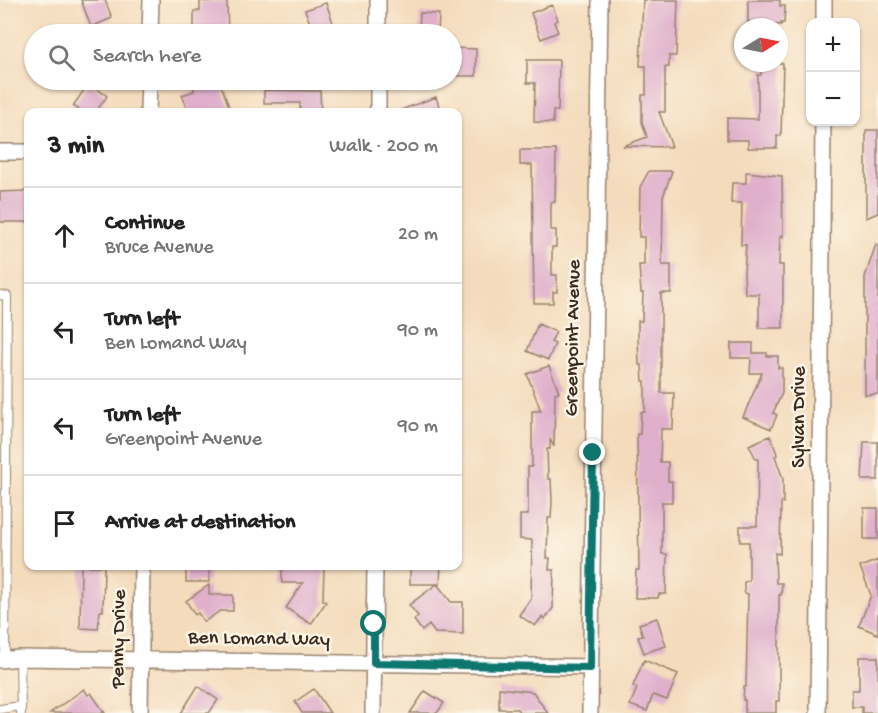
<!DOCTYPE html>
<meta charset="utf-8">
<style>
body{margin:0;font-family:"Gochi Hand",sans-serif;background:#f6f6f6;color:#222}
.controls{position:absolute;right:18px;top:18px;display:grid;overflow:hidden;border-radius:12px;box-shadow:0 2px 4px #0004}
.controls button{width:54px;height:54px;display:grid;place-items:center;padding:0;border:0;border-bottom:2px solid #e0e0e0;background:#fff;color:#222;font:30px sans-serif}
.compass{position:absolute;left:734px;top:18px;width:54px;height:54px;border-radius:50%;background:#fff;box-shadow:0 2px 4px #0004;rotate:80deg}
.stop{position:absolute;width:18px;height:18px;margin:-14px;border:4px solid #0f766e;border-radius:50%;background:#fff}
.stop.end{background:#0f766e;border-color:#fff;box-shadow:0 2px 6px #0008}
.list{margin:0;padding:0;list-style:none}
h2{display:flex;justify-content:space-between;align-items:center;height:78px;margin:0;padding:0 24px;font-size:26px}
h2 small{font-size:20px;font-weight:400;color:#767676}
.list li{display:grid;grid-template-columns:39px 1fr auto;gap:18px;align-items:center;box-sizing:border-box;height:96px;padding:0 24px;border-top:2px solid #e0e0e0}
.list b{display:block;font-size:22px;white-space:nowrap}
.list p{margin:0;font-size:20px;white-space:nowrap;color:#767676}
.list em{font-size:20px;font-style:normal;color:#767676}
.icon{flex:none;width:33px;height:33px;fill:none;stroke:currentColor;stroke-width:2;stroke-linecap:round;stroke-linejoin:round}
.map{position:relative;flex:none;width:878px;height:713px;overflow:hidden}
.search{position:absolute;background:#fff;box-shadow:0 2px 4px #0004;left:24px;top:24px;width:438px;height:66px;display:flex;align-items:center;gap:15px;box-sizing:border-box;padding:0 21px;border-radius:33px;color:#767676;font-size:22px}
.panel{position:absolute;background:#fff;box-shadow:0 2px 4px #0004;left:24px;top:108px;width:438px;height:462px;border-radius:12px}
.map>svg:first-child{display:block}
</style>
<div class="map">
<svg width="878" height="713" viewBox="0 0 878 713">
<rect width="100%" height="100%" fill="#fcf5e5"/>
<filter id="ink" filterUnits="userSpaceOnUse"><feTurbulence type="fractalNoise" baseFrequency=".0167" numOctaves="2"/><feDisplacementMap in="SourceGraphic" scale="12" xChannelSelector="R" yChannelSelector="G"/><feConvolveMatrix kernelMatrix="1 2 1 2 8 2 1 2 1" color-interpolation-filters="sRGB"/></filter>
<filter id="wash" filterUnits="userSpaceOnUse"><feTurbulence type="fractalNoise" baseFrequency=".008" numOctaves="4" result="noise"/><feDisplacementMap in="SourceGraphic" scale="24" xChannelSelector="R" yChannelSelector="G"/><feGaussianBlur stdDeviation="1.35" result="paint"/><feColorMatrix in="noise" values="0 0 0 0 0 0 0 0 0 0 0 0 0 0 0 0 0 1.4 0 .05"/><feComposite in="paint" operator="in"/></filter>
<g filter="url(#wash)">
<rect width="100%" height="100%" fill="#f4dbbc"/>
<g id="blocks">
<!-- building -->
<path fill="#dfafcc" d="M81,0H105L112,18L91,27Z
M643,0H678L676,56H669V67H665V112H659L672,147L623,146L647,137L642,122V95H646V66H640Z
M748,0H780V6H785L784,23H781V25L748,22Z
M200,1L227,2L228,34H194V11H200Z
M326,3L335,28L314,34L305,10Z
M552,5L558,20L554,22L558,32L541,39L531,13Z
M420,13L439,14L438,34H419Z
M452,48L476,49V76H452Z
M527,60H559L558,111H553V123L534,122L535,83H527Z
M762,63H783L781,136H777V148H748V140H727V118L758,119V75H761Z
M194,80H221V85L231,112H189L182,95L194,91Z
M89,83L107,96L96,112H83L73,106Z
M264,90L320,91L321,112H300V103H264Z
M436,97L441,112H399L398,111Z
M866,130H878V213L866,218Z
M520,150H556L555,202H551V230H556V247H552V275H557V292H553V303H534L532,165H520Z
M649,171H672L663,197L662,265H671V293H661V393H674L673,429H661L660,462H668V481H672V502H662V554H667L666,594H659L658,598H635L636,570H639L637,434H640L641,412H645V381H643L642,365H639L638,338V321H642L643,293H641L639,265H644V237H639L640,187Z
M746,172L782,176L783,237H780L779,265H783V328H759V294H745L744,272L746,245H741L742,203H731L732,183H746Z
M28,191V222H0V192Z
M876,244L878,245V394L865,395V277Z
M538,324L556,332L551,342L555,344L548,360L527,351Z
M731,343H753V353H767V356H778V368H782V393L773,413L777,415L771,429L743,417L762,373H750L751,358H731Z
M549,366L559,392L555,393L554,447L550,439V449H547L548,479H551L552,501L551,518H548L547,558H550L549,570H554L553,608L545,619L542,617L535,626L519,615L531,598L532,540L520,539V515H528V467H532V411H541L527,374Z
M770,436L776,451L777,455L775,456L783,479V503H781L780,554L775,553L776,583H782L781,595H779V701H776V713H745V700H743L744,687H746L748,594L744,593V582L749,581V542H740V526H757L758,459H756L749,445Z
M864,442H878V480H862Z
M864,508H878V539H864Z
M878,560V634L859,626L871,595L860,567Z
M81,566H104L103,611H100L98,629L80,628Z
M186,566H209V582H186Z
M282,566H324L323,600L326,602L311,624L286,608L303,583H282Z
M410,566H441L440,584H410Z
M437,584L451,602H463V634L435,633L429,625L422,631L414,620L418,616L409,605Z
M209,585V595H233V611H220L204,622L198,613L195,615L186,601Z
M657,618L666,646L644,653L638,637L643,636L639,624Z
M859,657H878V713H862V707H852V690H859Z
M644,660L678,674L667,700L653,695L647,711L630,705L637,688L633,686Z
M198,686L218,700L209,713H181Z
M499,688L533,692L548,713H520L517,709H499Z
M84,689L88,695L91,693L105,713H50Z
M314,689L330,713H302L295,702Z
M425,691L444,703L437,713H410Z"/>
</g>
</g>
<g filter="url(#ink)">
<use href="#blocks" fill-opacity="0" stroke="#98826d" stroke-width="1.5"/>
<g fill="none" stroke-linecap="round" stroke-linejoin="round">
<!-- service casing -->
<g stroke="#98826d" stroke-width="10">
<path id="service" d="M0,295L7,296L5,659
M20,658L21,713
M0,709L21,706"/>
</g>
<!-- minor casing -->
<g stroke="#98826d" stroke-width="18">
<path id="minor" d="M824,22V0
M150,34L151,0
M378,34V0
M148,112L149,80
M378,112V80
M0,152H28
M0,660L20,658L590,667
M140,713L142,566
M373,713L375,566
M590,713L600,0
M818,713L823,122"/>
</g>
<!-- service -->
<use href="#service" stroke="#fff" stroke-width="8"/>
<!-- minor -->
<use href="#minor" stroke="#fff" stroke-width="15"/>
</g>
</g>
<g fill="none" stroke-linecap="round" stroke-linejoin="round" filter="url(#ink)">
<!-- route -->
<path stroke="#0f766e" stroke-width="8" d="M374,624V663L590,668L593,453"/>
</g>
<g text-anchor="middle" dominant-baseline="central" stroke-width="5" stroke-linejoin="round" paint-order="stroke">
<!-- street labels -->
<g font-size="20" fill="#3b2a1e" stroke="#fcf5e5">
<text transform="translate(574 338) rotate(-89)">Greenpoint Avenue</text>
<text transform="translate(800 417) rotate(-90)">Sylvan Drive</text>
<text transform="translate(120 639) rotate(-89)">Penny Drive</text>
<text transform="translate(259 640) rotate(1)">Ben Lomand Way</text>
</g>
</g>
</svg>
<div class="controls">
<button>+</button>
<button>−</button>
</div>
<svg class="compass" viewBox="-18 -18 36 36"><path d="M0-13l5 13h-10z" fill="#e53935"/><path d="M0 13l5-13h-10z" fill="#767676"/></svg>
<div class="stop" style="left:374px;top:624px"></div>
<div class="stop end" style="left:593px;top:453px"></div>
<div class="search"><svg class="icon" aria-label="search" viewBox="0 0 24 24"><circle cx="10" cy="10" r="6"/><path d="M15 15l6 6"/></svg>Search here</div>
<section class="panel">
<h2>3 min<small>Walk · 200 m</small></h2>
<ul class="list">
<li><svg class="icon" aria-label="ahead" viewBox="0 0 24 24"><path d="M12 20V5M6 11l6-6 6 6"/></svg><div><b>Continue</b><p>Bruce Avenue</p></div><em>20 m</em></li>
<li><svg class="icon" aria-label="left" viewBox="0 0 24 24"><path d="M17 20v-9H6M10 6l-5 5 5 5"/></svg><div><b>Turn left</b><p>Ben Lomand Way</p></div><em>90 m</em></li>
<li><svg class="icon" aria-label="left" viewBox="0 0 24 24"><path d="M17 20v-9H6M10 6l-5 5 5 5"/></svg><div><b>Turn left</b><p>Greenpoint Avenue</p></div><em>90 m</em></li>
<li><svg class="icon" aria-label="arrive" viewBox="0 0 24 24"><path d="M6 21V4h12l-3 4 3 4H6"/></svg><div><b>Arrive at destination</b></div></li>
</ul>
</section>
</div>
